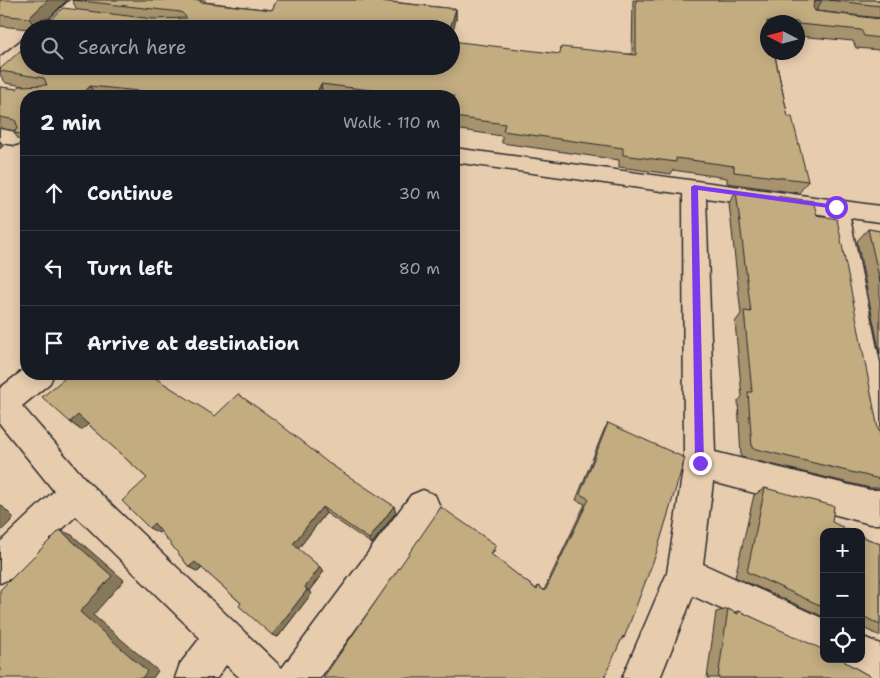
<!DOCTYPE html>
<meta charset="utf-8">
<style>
body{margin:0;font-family:"Shantell Sans",sans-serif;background:#242831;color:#f1f3f6}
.controls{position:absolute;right:15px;bottom:15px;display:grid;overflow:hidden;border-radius:10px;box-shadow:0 2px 12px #0003}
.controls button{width:45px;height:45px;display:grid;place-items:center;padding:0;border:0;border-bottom:1px solid #363941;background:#171b24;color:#f1f3f6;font:25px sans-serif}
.compass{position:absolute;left:760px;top:15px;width:45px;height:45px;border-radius:50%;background:#171b24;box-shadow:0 2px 12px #0003;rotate:276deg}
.stop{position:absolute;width:15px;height:15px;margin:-11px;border:4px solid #7c3aed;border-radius:50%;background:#fff}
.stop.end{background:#7c3aed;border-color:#fff;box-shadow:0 1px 5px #0008}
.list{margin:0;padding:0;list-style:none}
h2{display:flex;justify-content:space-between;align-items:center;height:65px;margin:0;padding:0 20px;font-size:21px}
h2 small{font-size:16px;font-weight:400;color:#9ea1a6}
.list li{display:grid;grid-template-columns:32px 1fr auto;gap:15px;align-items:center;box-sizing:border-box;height:75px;padding:0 20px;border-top:1px solid #363941}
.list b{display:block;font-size:19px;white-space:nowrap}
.list em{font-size:16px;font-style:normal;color:#9ea1a6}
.icon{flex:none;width:28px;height:28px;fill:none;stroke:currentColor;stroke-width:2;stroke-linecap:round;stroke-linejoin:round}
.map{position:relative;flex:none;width:880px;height:678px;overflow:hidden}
.search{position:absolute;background:#171b24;box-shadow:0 2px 12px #0003;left:20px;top:20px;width:440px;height:55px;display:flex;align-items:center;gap:12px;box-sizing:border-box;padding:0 18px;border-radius:28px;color:#9ea1a6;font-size:19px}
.panel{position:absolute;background:#171b24;box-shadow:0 2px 12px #0003;left:20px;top:90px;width:440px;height:290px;border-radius:20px}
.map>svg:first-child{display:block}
</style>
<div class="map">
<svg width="880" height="678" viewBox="0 0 880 678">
<rect width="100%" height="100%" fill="#e7ccae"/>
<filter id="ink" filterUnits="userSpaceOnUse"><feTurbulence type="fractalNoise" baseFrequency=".02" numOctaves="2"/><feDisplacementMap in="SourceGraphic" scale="10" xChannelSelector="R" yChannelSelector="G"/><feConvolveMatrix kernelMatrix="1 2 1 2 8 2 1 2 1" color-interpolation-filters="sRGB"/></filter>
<g filter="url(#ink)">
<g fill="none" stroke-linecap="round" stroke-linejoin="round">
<!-- minor casing -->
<g stroke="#2b2b2b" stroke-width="3">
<path id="minor" d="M70,0H88L57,29H38Z
M29,38V52L7,70L0,72V57L23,39Z
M0,129L22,133L25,138L22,143L15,145L0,143Z
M454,148L880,206V222L850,218L880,363V451L869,447L865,437L826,215L706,198L715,452L870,490H880V524H870L713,482L703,564L824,619V657L693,596L660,678H622L667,573L684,463L683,194L454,162Z
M26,368V374H54L50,383L22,406L88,482L282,668L411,495L423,490L435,495L440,507L435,519L320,678H240L226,665L217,678H175L180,664L200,638L76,516L12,578L0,583V542L54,491L0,424V388Z
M861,636L880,644V678H870L848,668L844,659H861Z"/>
</g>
<!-- minor -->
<use href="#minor" fill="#e7ccae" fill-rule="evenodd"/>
</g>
<!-- wall -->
<path fill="#a7946e" stroke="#2b2b2b" d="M0,0L48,19H51L77,10L72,0H205V2L272,10L277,0H384L383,1L456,9V20L46,28L43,23L37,29H29L0,26Z
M633,0H880V18L816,11L880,19V50L856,48L853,41L798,36V22H768L788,117L808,181L799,193L727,183V178L673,170L671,174L619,167V160L502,143V136L454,129V96H26V145H23L14,133L15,131L0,128V87L17,89L24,86L6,83L0,75V69L29,66L560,54H632Z
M736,191L817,215L878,429L880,433V488H870L741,457L738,401L742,397L735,322L741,314L729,203Z
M868,229L880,231V354L857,241Z
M215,416L327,462L396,512L372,544L326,513L298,549L320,567L324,571L309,591L312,593L278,637L272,635L241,603L202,568L198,572L189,567L161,531L159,533L147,478L88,424L81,430L70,422Z
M608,423L624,638L323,678L495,550L491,555L536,589L538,586L544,590L585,504L576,500L604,430Z
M765,488L832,522L824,532V617L735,577L754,495Z
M861,536L880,544V636L861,627Z
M728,609L734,612L739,611L845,662L873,678H707L716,612Z"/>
<!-- shaded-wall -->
<path fill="#88785a" stroke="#2b2b2b" d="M48,0H67L47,20L41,19L43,23L37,29H36L29,18Z
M820,0H822L816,11L808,13L815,1Z
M456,9V20L451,37V29H450Z
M321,84L323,96H315Z
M90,86L96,96H81Z
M0,141L4,145L0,149Z
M78,415L89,424L81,430L70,422Z
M0,504L14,518L0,532Z
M394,506L396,512L372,544L369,539Z
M322,507L326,513L298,549L293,544Z
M154,523L164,529L159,533L149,528Z
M60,530L72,535L124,580L93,615L158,671L153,678H142L80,612Z
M195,562L203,566L198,572L189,567Z
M320,567L324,571L309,591L305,587Z
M307,590L312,593L278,637L272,635Z"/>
<!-- building -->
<path fill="#c2ac80" stroke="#2b2b2b" d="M0,0H48L29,18L0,15Z
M72,0H201L200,2L272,10L277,0H380V1L456,9L450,29H45L55,20L41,19H51L63,8L153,19L187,18L181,12Z
M636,0H820L815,1L813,7L815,11L880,19V38L864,36L861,30L798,24V22H784L767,21L768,52H774L788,117H792L808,181L734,172V166L676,158V162L623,155V148L503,131L505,124L454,117V96H420L321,84L315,96H188L90,86L81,96H26V135L14,133L18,127L15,120L0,117V87L17,89L20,86L47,85L44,78L0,71V69L29,43V66H451V41L560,54L561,47L636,55Z
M829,0H880V6Z
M736,191L813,201L817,215L837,219L878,429L880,433V479L752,448L748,392H752L744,311L751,312Z
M868,229L880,231V282Z
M70,374H149L215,416L238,394L275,420L327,462L394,506L369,539L322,507L293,544L320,567L305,587L307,590L272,635L239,606L241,603L195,562L189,567L154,523L149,528L122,501L147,478L78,415L70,422L42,397Z
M608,423L685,458L656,554L624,638L623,636L604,678H323L441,507L496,545L491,554L537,590L538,586L545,591L589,499L580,494Z
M765,488L834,506L832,522L853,532H824V607L747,572Z
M60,530L112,576L80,612L147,671L142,678H0V590Z
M861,536L880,544V625L861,615Z
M728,609L738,614L739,611L824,650V659H845V662L873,678H718Z"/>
</g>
<!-- route -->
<path fill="#7c3aed" d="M694,185L836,205L839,207L836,209L698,190L704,463L700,467L695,463L691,187Z"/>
</svg>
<div class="controls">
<button>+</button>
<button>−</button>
<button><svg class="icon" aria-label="locate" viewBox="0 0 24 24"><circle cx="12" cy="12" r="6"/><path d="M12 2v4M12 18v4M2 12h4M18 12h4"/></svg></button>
</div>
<svg class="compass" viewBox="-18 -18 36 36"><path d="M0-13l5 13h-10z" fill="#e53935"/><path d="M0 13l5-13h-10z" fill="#9ea1a6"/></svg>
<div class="stop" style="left:836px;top:207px"></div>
<div class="stop end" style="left:700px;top:463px"></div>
<div class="search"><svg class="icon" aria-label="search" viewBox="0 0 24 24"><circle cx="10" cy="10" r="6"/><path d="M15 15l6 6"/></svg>Search here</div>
<section class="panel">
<h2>2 min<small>Walk · 110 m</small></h2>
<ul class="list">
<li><svg class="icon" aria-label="ahead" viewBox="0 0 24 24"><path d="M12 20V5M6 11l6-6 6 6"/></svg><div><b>Continue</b></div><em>30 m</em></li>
<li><svg class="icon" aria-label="left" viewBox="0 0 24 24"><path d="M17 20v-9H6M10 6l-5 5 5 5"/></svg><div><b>Turn left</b></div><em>80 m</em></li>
<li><svg class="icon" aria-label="arrive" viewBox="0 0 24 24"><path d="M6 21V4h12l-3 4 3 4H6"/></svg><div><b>Arrive at destination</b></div></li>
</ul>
</section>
</div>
